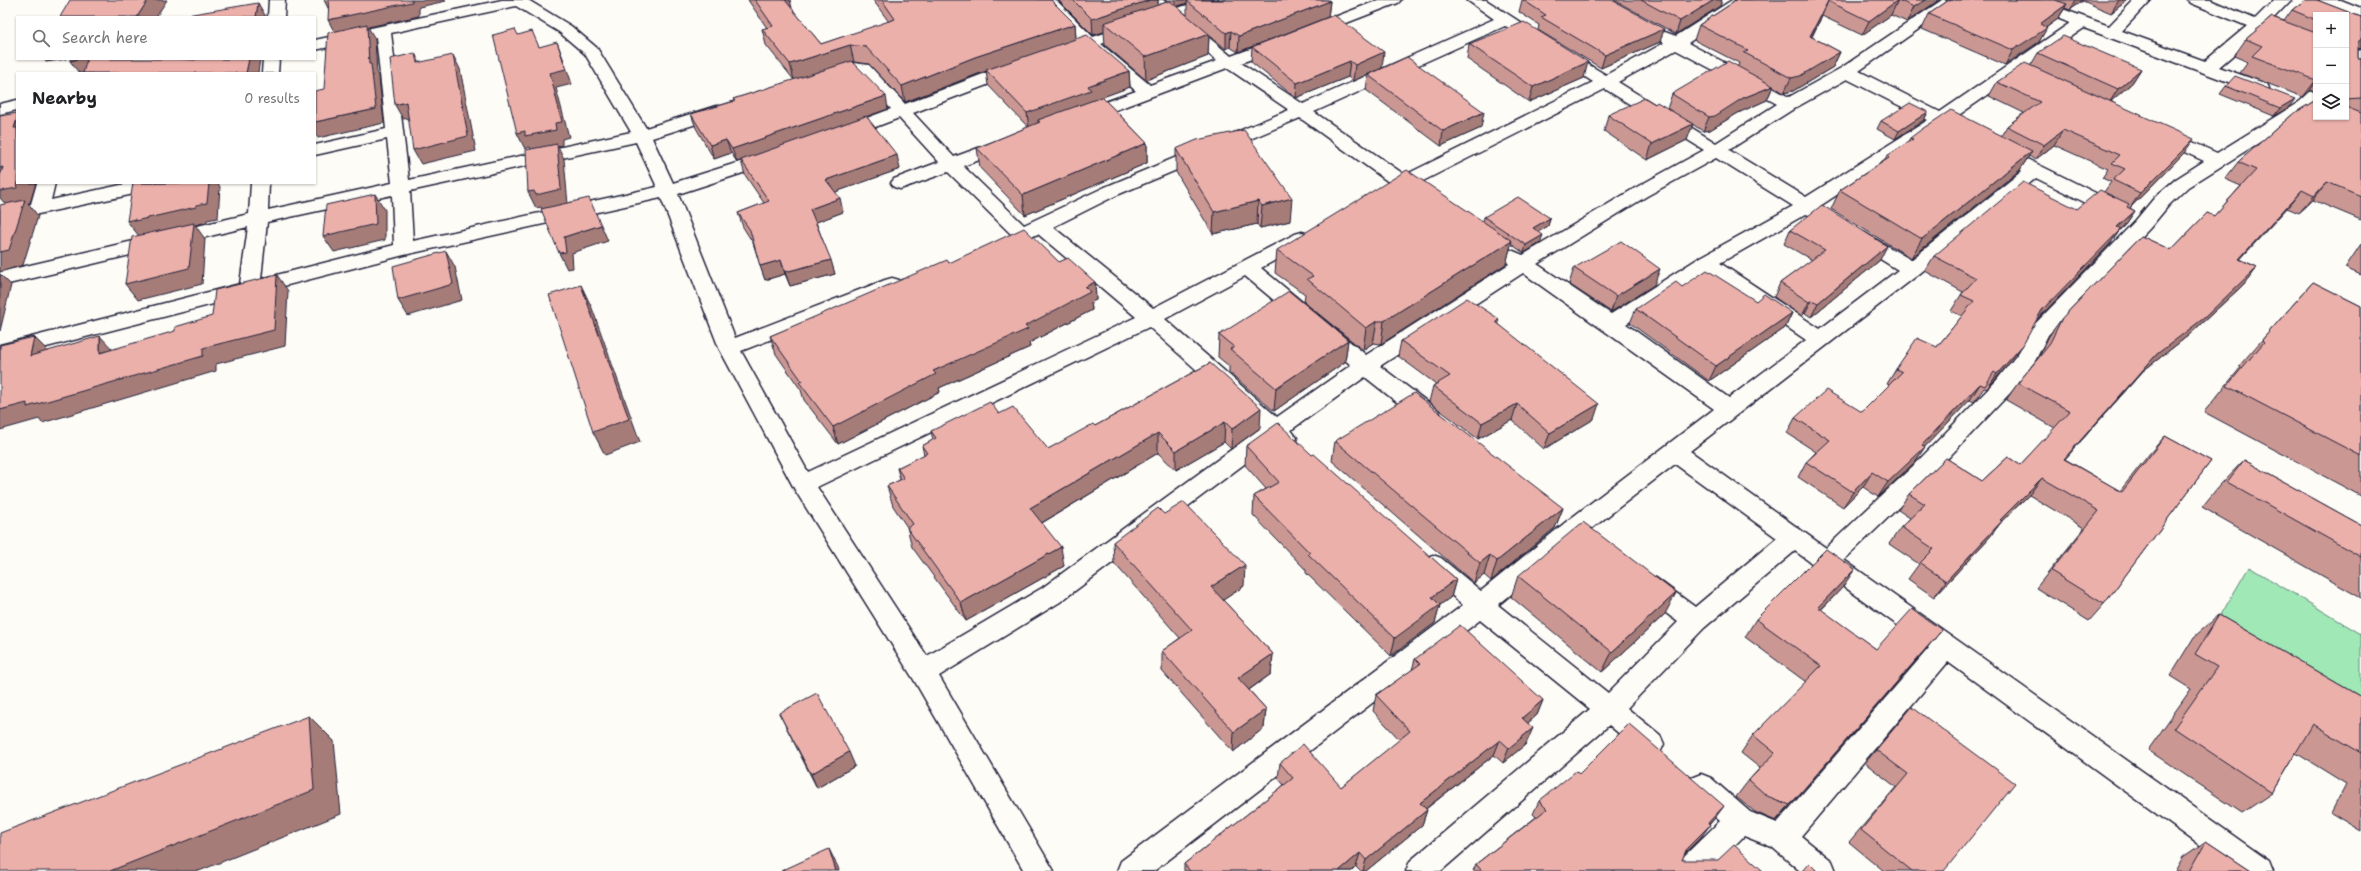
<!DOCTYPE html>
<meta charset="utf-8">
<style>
body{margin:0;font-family:"Shantell Sans",sans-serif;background:#f6f6f6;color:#202124}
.controls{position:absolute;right:12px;top:12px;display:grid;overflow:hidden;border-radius:0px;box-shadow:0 1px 3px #0004}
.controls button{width:36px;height:36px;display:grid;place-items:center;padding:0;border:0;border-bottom:1px solid #e0e0e0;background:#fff;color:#202124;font:20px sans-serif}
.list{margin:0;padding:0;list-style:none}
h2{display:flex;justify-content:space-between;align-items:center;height:52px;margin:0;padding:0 16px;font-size:17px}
h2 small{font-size:13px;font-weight:400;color:#757577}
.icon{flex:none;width:22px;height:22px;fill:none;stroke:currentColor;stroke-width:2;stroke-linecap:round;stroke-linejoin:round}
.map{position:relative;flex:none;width:2361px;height:871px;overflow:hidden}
.search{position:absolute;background:#fff;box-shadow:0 1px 3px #0004;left:16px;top:16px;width:300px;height:44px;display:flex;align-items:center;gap:10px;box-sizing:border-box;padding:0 14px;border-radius:0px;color:#757577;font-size:15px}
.panel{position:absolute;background:#fff;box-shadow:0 1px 3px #0004;left:16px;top:72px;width:300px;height:112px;border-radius:0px}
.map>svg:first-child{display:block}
</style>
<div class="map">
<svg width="2361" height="871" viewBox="0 0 2361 871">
<rect width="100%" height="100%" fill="#fdfcf7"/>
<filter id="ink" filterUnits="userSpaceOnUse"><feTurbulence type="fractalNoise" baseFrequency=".025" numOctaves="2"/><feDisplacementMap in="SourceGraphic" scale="8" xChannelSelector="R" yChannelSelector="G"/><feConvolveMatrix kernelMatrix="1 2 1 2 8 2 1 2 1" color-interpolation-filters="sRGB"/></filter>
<g filter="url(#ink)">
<!-- green -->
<path fill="#a0e8b6" stroke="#618578" d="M2249,567L2361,634V721L2215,625Z"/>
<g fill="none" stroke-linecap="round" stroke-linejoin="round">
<!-- minor casing -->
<g stroke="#22223b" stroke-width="3">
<path id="minor" d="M269,0H285L284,17H268Z
M502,0H528L571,26L597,48L646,128L716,106H728L731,110L728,114L652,138L673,183L765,154H777L780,158L777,162L678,194L735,338L885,280L892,278L899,280L902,285L899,290L741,351L808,472L1136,317L1038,234L1022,240L1015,238L948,172L906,187L900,189L894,187L891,183L894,179L939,162L899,118L849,137H837L834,133L837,129L891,109L858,73L831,81L825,80L823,76L825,72L854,63L869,65L905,104L1009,64H1021L1023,68L1021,72L913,113L954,157L1000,140H1012L1015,144L1012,148L963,166L1024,225L1105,187L1289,110L1227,68L1089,120H1077L1074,116L1077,112L1136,91L1087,49L1066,56L1060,54L1058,51L1060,48L1079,41L1039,0H1056L1093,37L1161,14L1146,0H1163L1175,9L1202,0H1225L1222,3L1184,17L1231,56L1272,41H1284L1286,44L1284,47L1241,63L1303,104L1494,19L1467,0H1486L1520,22L1522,25L1520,28L1514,30L1505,26L1314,112L1405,175L1593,82L1554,57L1552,54L1554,51H1566L1606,75L1664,43L1657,37L1659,34L1665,32L1676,36L1732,0H1751L1688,43L1789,97L1841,68L1942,0H1960L1859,71L1940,112L2070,23L2019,3L2016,0H2038L2109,26L2134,0H2151L2122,31L2205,61L2247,26L2191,3L2188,0H2210L2255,19L2274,0H2291L2268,24L2316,43V54L2260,32L2219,67L2267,84L2269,88L2267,92H2255L2084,28L1953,119L1961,125L1958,129L1952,130L1941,126L1820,206L1824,211L1822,215L1815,217L1806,214L1720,263L1820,329L1898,270L1851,241L1848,237L1851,233L1858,231L1865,233L1911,260L2022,171L2012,163L2015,159H2027L2124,207L2126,211L2124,215L2117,217L2110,215L2036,178L1919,274L1690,451L1826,548L1914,465L1996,381L2019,352L2032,327L2136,220L2155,197L2176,179L2204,161L2156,139L2153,135L2156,131H2168L2217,153L2299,102L2310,92L2316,91V105L2311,110L2188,187L2169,205L2150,228L2048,335L2035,361L2011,392L1930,477L1844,560L2269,861L2273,871H2235L1948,662L1801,836L1832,861L1836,871H1800L1772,847L1744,836L1709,871H1675L1679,861L1720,821L1691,796L1687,787L1691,778L1701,774L1711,778L1750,812L1777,823L1929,648L1795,551L1704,628L1627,708L1660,735L1664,744L1660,753L1651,756L1642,753L1609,725L1441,871H1406L1410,861L1590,709L1480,620L1154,871H1117L1121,861L1463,605L1425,572L1421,565L1425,558L1433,555L1441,558L1481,591L1566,522L1714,409L1523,273L1380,366L1438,410L1441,416L1438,422L1430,424L1422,422L1365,377L1291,430L1297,438L1294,444L1286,446L1275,441L1060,602L939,676L1054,871H1024L914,680L795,490L719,348L661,198L404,255L0,359V345L240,284L248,227L0,286V272L249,214L251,183H269L268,210L392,183L387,139L315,155V145L386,129L376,37L315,50V40ZM516,6L559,32L585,54L631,132L409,180L391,33ZM1170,21L1217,61L1150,85L1101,44ZM1676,50L1777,104L1716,143L1618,82ZM1847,79L1928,120L1806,197L1729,150L1795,108ZM1605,89L1704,150L1635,188L1523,255L1511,250L1504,251L1501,256L1509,264L1366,355L1261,268L1309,242L1312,238L1309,234L1302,232L1295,234L1153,308L1053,227L1117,195L1300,118L1390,183L1381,190L1384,194L1390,196L1402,191L1413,196L1419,194L1422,190L1417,184ZM636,142L657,187L413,241L410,191ZM1716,158L1793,206L1699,258L1611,314L1537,264L1647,196ZM392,195L394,245L261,279L267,222ZM1706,272L1806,340L1729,398L1626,324ZM1245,276L1351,365L1277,417L1165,319ZM1149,327L1261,428L1042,588L927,656L817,487ZM1675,464L1777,538L1695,607L1656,578L1647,575L1638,578L1635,585L1638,592L1678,622L1608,693L1498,605L1582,536Z
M1379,0H1401L1398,3L1318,34H1306L1304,31L1306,28Z
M2319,0H2341L2361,8V18L2322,3Z
M2361,50V64L2352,73L2346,74V60L2355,52Z
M263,59H279L278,73H262Z
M17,100V110L0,114V104Z
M37,183H55L51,200L130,183H167L164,187L158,189L0,222V210L31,204Z"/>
</g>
<!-- minor -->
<use href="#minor" fill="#fdfcf7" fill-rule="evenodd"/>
</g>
<!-- wall -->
<path fill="#cb9793" stroke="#22223b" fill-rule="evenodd" d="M748,0H790L791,8L821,44L889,22L873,0H1051L1075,24L1076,39L1129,71L1130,87L1102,97L1147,143V163L1025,215L980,168L977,148L1028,127L988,85L986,71L905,102L869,64L854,62H853L888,109L867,117L900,169L835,192L843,212L816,222L835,274L790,286L785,274L765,280L753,243L743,227L738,213L764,203L745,175L741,161L737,162L731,153L714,159L696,128L691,114L734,101L733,99L794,80L766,45L762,29L767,28Z
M1058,0H1158V5L1167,2L1165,0H1328L1330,1L1328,17L1382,68L1353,81L1348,77L1296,98L1251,62L1252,47L1238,52L1230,47L1226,49L1209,35L1208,56L1146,80L1105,45L1104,32L1093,35ZM1187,3V15L1177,7Z
M1522,0H1612L1660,42L1601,68L1538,30L1539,25L1519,12Z
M1614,0H1722L1720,6L1676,34Z
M1737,0H1939L1907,22L1891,15L1862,35L1822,16L1812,37L1840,52L1833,67L1793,91L1784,93L1773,86L1767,100L1738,113L1710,130L1703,131L1692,124L1687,140L1647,160L1604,131L1608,115L1655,104L1667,109L1672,94L1738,66L1739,63L1694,40L1699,25Z
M1949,0H2128L2111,13L2083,1L2070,10L2065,8L2058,19L2047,27L2039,42L2005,65L1922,29L1929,14Z
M2305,0H2317L2361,17V49H2358V58H2361V220L2313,200L2299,213L2287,208L2240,259L2257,267L2243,285L2189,335L2143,371L2065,459L2120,491L2150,453L2165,436L2211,461L2104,604L2089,621L2036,588L2084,528L2029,495L2002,521L1989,538L1934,597L1908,579L1919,564L1889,544L1901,527L1910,518L1898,510L1909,494L1946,458L1982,481L2008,457L2020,465L2055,428L2006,400L2018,383L2039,357L2049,336L2062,318L2141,236L2171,250L2207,213L2214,216L2241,186L2225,179L2238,162L2293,114L2316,100V117H2346V15H2316V90L2310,91L2303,97L2240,73L2248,62L2234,56L2246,39L2272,17L2284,21L2292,10Z
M1469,44L1584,78L1529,102L1467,59Z
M2038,53L2141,69L2132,83L2111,101L2184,153L2130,208L2135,211L2124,227L2120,230L2110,244L2036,321L2012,360L1987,389L1984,388L1974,402L1970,400L1924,447L1915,462L1878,497L1863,487L1843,507L1798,477L1806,462L1816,452L1787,433L1795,418L1862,412L1889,385L1887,384L1896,369L1937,347L1962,316L1951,311L1961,295L1963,292L1925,271L1934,256L2077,209L2104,192L2111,182L2102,178L2108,169L2054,145L2035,160L2029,156L2020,170L1911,258L1831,209L1840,190L1885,160L1887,156L1907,143L1910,138L2001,136L2007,126L2024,113L1989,96L1997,82L2031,65Z
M1368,75L1481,128L1441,146L1366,90Z
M2226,86L2289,107L2274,116L2220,94Z
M1928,112L1924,120L1895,139L1877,129L1881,121Z
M1176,149L1290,221L1260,228L1257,224L1213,234L1176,172Z
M1484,217L1550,218L1548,226L1538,232L1540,243L1524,253L1511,244L1506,264L1381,344L1373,343L1363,350L1304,302L1305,294L1275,273L1277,250L1483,221Z
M1790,230L1880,260L1811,317L1805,313L1802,316L1774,297L1780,283L1812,260L1784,244Z
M2361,244V275L2345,268Z
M1059,262L1095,282L1096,300L1091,302L1092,310L1029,343L1030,347L939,388L940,392L838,444L804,400L801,390L776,354L770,336L949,263Z
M1574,268L1654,285L1611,312L1569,284Z
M2313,282L2361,306V496L2204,412L2241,367L2239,366Z
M1682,287L1756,301L1792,313L1785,328L1709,381L1630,323L1636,309Z
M1499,319L1498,323L1594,419L1544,449L1512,420L1478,439L1429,402L1433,386L1436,384L1398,356L1401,341Z
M1219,335L1348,340L1345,362L1274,411L1229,372V366L1218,357Z
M1210,363L1260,428L1231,449L1224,442L1176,470L1158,453L1042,523L1064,566L966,621L912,547L907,527L893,506L887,486L900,480L897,468L924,455L922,446L933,440L931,431L999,414L1048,449L1095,426Z
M1335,441L1563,508L1555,528L1491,581L1484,575L1474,583L1332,461Z
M1246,446L1312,455L1456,579L1451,597L1440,605L1435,623L1391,656L1306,573V570L1253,515L1254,496L1266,489L1245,465Z
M2244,460L2361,525V598L2202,507L2219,486Z
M1164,514L1244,586L1223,600L1273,654L1271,674L1249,690L1266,709L1264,728L1233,752L1162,671V651L1180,638L1114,563L1113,542Z
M1518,576L1665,614L1602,672L1511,597Z
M1842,588L1821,610L1876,649L1927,648L1776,821L1755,812L1736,797L1749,780L1760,768L1741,753L1753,735L1806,682L1745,637L1756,619Z
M2219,615L2361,697V831L2331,813L2346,784L2296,753L2272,793L2242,813L2148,750L2191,689L2170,676L2194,637Z
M1415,659L1543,700L1537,715L1528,723L1526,744L1503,763L1494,755L1426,809L1427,810L1422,825L1366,871H1360L1356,867L1352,871H1184V864L1284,785L1278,778L1280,763L1341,787L1400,740L1373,711L1376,695L1412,670Z
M1912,707L1944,871H1884L1849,842L1896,787L1865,763Z
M779,713L855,766L817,788Z
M1579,774L1715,818L1710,824L1701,837L1685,853L1682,860L1763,871H1473L1476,864L1536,817L1533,814L1539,801Z
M2206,841L2251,871H2175L2183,857Z"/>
<!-- shaded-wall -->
<path fill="#a57b78" stroke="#22223b" d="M148,0H167L156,17H137Z
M324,0H330V12Z
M412,0H446V1L419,7V16L368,27L375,39L377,74L379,78L384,123L318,138L315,133V122L376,109L328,20Z
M781,0H790L792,8Z
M1150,0H1158V13L1104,23V32L1093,35L1092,19Z
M1175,0H1197L1187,1V3L1175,7Z
M1714,0H1722L1720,6L1676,34L1680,21Z
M1898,0L1891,15L1862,35L1869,21Z
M1925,0H1939L1907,22L1914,7Z
M2076,0H2083L2070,10Z
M2119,0H2128L2111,13Z
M1330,1L1328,17L1238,52L1239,36Z
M1828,1L1822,16L1804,51L1810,36Z
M258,3L266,17H256Z
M2067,4L2058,19L2044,29L2047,28L2039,42L2005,65L2013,50L2040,24Z
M1075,24L1076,40L978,74L905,102L902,86L975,57Z
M1664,29L1660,42L1601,68L1605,55Z
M1231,31L1230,47L1226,49V33Z
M1209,34L1208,56L1146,80L1145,57Z
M2361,39V48L2354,51L2358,42Z
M557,42L563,58L572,84L556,88L569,137L562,139V145L558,146L564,159L568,205L543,211L541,207L536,208L528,192L532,152L530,147L525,149L517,133L550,73Z
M850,45L854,62L794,80L790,64Z
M1384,52L1382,68L1353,81L1355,65Z
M1840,52L1833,67L1793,91L1784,93L1791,78Z
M415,53L422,68L417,63Z
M453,55L460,69L476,151L421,164L413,150Z
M44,59H66L46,62Z
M78,59H89L93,73H79L70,61Z
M249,59H260L258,73H246Z
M1350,61L1348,77L1296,98L1297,83Z
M1588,62L1584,78L1529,102L1533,87Z
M2141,69L2132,83L2109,103L2118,89Z
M1129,71L1130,87L1092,101L1040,122L1038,120V125L1029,128L1027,113L1088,86Z
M2316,80V82L2310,91L2303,97Z
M1773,86L1767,100L1738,113L1710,130L1703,131L1709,117L1743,98Z
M886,96L888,109L737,162L732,149Z
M2295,99L2289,107L2274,116L2280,108Z
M406,102L414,117L403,119L395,105Z
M1484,112L1481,128L1441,146L1443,131Z
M1928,112L1924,120L1895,139L1899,131Z
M17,119V132L14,128Z
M1693,124L1687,140L1647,160L1652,144Z
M2063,130L2054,145L2035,160L2044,145Z
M2194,139L2184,153L2130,208L2140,193Z
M726,140L731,153L714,159L710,145Z
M1147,143V163L1025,215L1023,195Z
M2032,151L2020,170L1911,258L1922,239Z
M897,155L900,169L830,194L826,180Z
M3,167L0,186V168Z
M2327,182L2313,200L2299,213L2314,196Z
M18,183H36L30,203H28L38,216L23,265L0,272V252L8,207L0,198V191Z
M209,183H218L220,187L218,218L207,220V222L195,225L205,239L202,284L138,300L125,284L139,236L127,221L196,205Z
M2302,190L2287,208L2225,276L2239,259Z
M375,194L385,210V240L334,252L323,236Z
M840,198L843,212L814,223L810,209Z
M1292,198L1290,221L1260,228L1262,206Z
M1258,201L1257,224L1213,234L1214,212Z
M2135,211L2124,227L2120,230L2110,244L2031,326L2042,310L2117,227Z
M1550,218L1548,226L1531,236L1533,228Z
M601,225L608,241L572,253L573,268L567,269L559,253L564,237Z
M1543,235L1540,243L1524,253L1526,245Z
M1512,241L1506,264L1381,344L1384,321Z
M1887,246L1880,260L1811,317L1818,303Z
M446,251L455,267L462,300L408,316L398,300Z
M781,260L785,274L765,280L760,266Z
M831,260L835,274L790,286L785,272Z
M2257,267L2243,285L2189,335L2143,371L2050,476L2064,459L2157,354Z
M1660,269L1654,285L1611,312L1616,296Z
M0,274L11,285L0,331Z
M277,275L288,291L285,346L216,364V371L42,423L39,419L0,430V410L203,348Z
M1095,282L1096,300L1091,302L1092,310L1029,343L1030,347L939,388L940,392L838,444L833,427L933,371L1025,326L1085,287Z
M581,285L592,308L640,442L605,455L593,432Z
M1812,300L1805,313L1802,316L1809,302Z
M1792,313L1785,328L1709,381L1716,366Z
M1377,321L1373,343L1363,350L1366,328Z
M100,336L114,351L100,353Z
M34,337L49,352L30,356Z
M1348,340L1345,362L1274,411L1276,388Z
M2023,345L2012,360L1987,389L1997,374Z
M1980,384L1970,400L1920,452L1925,447L1915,462L1878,497L1888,482L1922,445Z
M1517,404L1512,420L1478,439L1482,423Z
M1599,404L1594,419L1544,449L1550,433Z
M1261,408L1260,428L1231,449L1232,429Z
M1225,422L1224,442L1176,470V451Z
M1158,433V453L1033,528L1030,508Z
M1872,472L1863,487L1843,507L1853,492Z
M2042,478L2029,495L1986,536L2000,520Z
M1563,508L1555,528L1491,581L1497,561Z
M2002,521L1989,538L1934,597L1946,581Z
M1061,547L1064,566L966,621L961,603Z
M1490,555L1484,575L1474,583L1480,563Z
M1245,565L1244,586L1210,609L1211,587Z
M1855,569L1842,588L1805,626L1818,607Z
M1456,579L1451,597L1440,605L1435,623L1391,656L1395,638L1432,597Z
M1676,593L1665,614L1602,672L1612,652Z
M1942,630L1927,648L1776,821L1790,805Z
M1273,654L1271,674L1237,698L1238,678Z
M1543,700L1537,715L1516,733L1522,718Z
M1266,709L1264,728L1233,752L1234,732Z
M309,716L334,741L341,814L199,871H110Z
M1533,728L1526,744L1503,763L1509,748Z
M1500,740L1494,755L1415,817L1420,803Z
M849,752L855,766L817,788L811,774Z
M1724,806L1715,818L1699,835L1708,823Z
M1427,810L1422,825L1366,871H1363L1366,860Z
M1710,825L1701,837L1678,860L1687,848Z
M829,849L838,867L839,871H836Z
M1360,853L1356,867L1352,871H1339Z"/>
<!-- building -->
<path fill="#ecb0ab" stroke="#22223b" d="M70,0H148L137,17H60Z
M329,0H412V2L328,20Z
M755,0H785L821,44L895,19L882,0H1051L1075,24L975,57L902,86L866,47L850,45L790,64L762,29L773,26Z
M1073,0H1150L1092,19Z
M1191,0H1328L1330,1L1239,36L1231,31L1226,33L1187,1Z
M1523,0H1612L1664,29L1605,55L1541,17L1546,15Z
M1641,0H1714L1680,21Z
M1737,0H1925L1914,7L1898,0L1869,21L1828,1L1810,36L1840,52L1800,76L1791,78L1743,52L1748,50L1699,25Z
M1949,0H2055L2067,4L2040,24L2047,28L2013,50L1929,14Z
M2305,0H2317L2361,17V39L2358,42V58H2361V98L2346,99V15H2316V20L2292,10Z
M1170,1L1209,34L1145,57L1104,23Z
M258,3L256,17H175Z
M1334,15L1384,52L1355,65L1350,61L1297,83L1252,47Z
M2272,17L2316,33V80L2252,56L2262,46L2246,39Z
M1524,22L1588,62L1533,87L1469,44Z
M367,24L369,64H371L376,109L315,122V91L324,89L328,33Z
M515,29L518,35L532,31L539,47L557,42L566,69L550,73L562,122L555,123L556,130L525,136V131L517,133L493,35Z
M1087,35L1129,71L1088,86L1091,90L1027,113L986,70Z
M2063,36L2141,69L2118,89L2038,53Z
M415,53L417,63L453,55L468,136L413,150L406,102L395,105L390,59Z
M1407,57L1484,112L1443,131L1368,75Z
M70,59H78L70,61Z
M87,59H176L195,60L197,59H249L246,73H83Z
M852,61L886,96L732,149L726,140L710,145L691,114L735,101L733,99Z
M1728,61L1773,86L1743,98L1715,116L1709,117L1672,94Z
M2025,63L2194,139L2140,193L2113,180L2125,169L2112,163L2120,155L2063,130L2044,145L2007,126L2040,102L1997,82Z
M2235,76L2295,99L2280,108L2226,86Z
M1102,97L1147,143L1023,195L977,148L1040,122L1038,120Z
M1645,98L1655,104L1657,102L1693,124L1652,144L1608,115Z
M2316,100V117H2346V107L2361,113V196L2327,182L2314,196L2302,190L2239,259L2257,267L2204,318L2157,354L2064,459L2122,492L2165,436L2211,461L2104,604L2051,571L2099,511L2042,478L2000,520L2002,521L1946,581L1920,563L1934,549L1901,527L1925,504L1909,494L1946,458L1982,481L2008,457L2020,465L2070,411L2018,383L2049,345L2062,318L2141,236L2171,250L2207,213L2214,216L2256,170L2238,162L2293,114Z
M1910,103L1928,112L1899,131L1881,121Z
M1951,110L2032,151L1922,239L1840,190L1889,158L1887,156L1913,139L1910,138L1922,129Z
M17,113V119L14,128H17V183H18L17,188L0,191V176L3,167L0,168V116Z
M866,116L897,155L826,180L840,198L810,209L831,260L785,272L781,260L760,266L750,230L738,213L769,201L741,160Z
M1244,130L1292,198L1262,206L1258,201L1214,212L1176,149L1197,140Z
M557,144L561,189L536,195L534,191L528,192L526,150Z
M1407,170L1512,241L1384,321H1377L1366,328L1307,279L1313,276L1277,250Z
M2023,182L2077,209L2100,190L2129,204L2127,207L2135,211L2117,227L2121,229L2042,310L2023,345L1997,374L1994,372L1985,386L1980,384L1922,445L1925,447L1888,482L1872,472L1853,492L1806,462L1830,440L1795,418L1826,390L1862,412L1902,372L1896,369L1917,338L1937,347L1974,301L1961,295L1976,278L1934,256Z
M133,183H209L207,203L196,205V207L135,221V219L127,221Z
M375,194L376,224L323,236L326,205Z
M1518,197L1550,218L1533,228L1543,235L1526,245L1484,217Z
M589,198L601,225L564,237L566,252L559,253L541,209Z
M25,200L9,250L0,252V205Z
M1822,205L1887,246L1818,303L1812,300L1809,302L1780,283L1825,250L1790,230Z
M194,223L189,268L125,284L132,237Z
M1024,228L1059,262L1068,258L1095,282L1085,287L1090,292L1025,326L1028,329L933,371L936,374L833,427L799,382L802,381L770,336L947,260L949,263Z
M1621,241L1660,269L1616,296L1574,268Z
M446,251L453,284L398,300L393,266Z
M1707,270L1756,301L1764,294L1792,313L1716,366L1636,309L1676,282L1682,287Z
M277,275L274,330L203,348V356L27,407V403L0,410V345L34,337L30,356L100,336V353L175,331V327L212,316L215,290Z
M2313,282L2361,306V456L2227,386L2264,342L2262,340Z
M581,285L629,419L593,432L549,295Z
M1289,291L1348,340L1276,388L1230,349L1234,347L1219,335Z
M1467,298L1499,319L1496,322L1599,404L1550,433L1517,404L1482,423L1433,386L1450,376L1401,341Z
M1210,363L1261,408L1232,429L1225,422L1176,451L1158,433L1030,508L1061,547L961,603L907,528L913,524L887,486L904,478L897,468L927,453L922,446L936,438L931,431L990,402L999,414L1013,407L1048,449L1093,424L1095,426Z
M1414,393L1563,508L1497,561L1490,555L1480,563L1335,441Z
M1278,423L1312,455L1314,454L1456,579L1432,597L1440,605L1395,638L1308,554L1310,553L1254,496L1279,482L1246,446Z
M2244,460L2361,525V557L2227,482Z
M1184,502L1245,565L1211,587L1273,654L1238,678L1266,709L1234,732L1162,651L1192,630L1113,542L1158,508L1164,514Z
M1583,522L1676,593L1612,652L1518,576Z
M1826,549L1855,569L1818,607L1876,649L1912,609L1942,630L1790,805L1767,796L1749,780L1775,753L1753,735L1821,666L1756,619Z
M2219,615L2361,697V753L2313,724L2272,793L2174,728L2217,667L2195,654Z
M1460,625L1543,700L1522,718L1533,728L1509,748L1500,740L1420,803L1427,810L1366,860L1360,853L1339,871H1190L1184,864L1293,778L1280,763L1303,744L1341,787L1410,731L1376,695L1420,664L1415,659Z
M817,693L849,752L811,774L779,713Z
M1912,707L2015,783L1944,871H1912L1861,830L1908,774L1876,750Z
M309,716L314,790L110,871H0V833Z
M1629,724L1724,806L1708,823L1710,825L1687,848L1682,860H1718L1734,845L1763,871H1482L1476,864L1547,809L1539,801L1576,771L1579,774Z
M2206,841L2251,871H2189Z
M829,849L836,871H781Z
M1809,863L1817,871H1802Z"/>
</g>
</svg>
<div class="controls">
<button>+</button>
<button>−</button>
<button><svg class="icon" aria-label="layers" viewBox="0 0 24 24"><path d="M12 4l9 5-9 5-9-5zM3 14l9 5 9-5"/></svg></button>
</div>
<div class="search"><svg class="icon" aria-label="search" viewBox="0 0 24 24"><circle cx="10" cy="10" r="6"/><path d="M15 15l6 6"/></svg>Search here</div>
<section class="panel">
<h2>Nearby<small>0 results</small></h2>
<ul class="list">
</ul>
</section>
</div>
